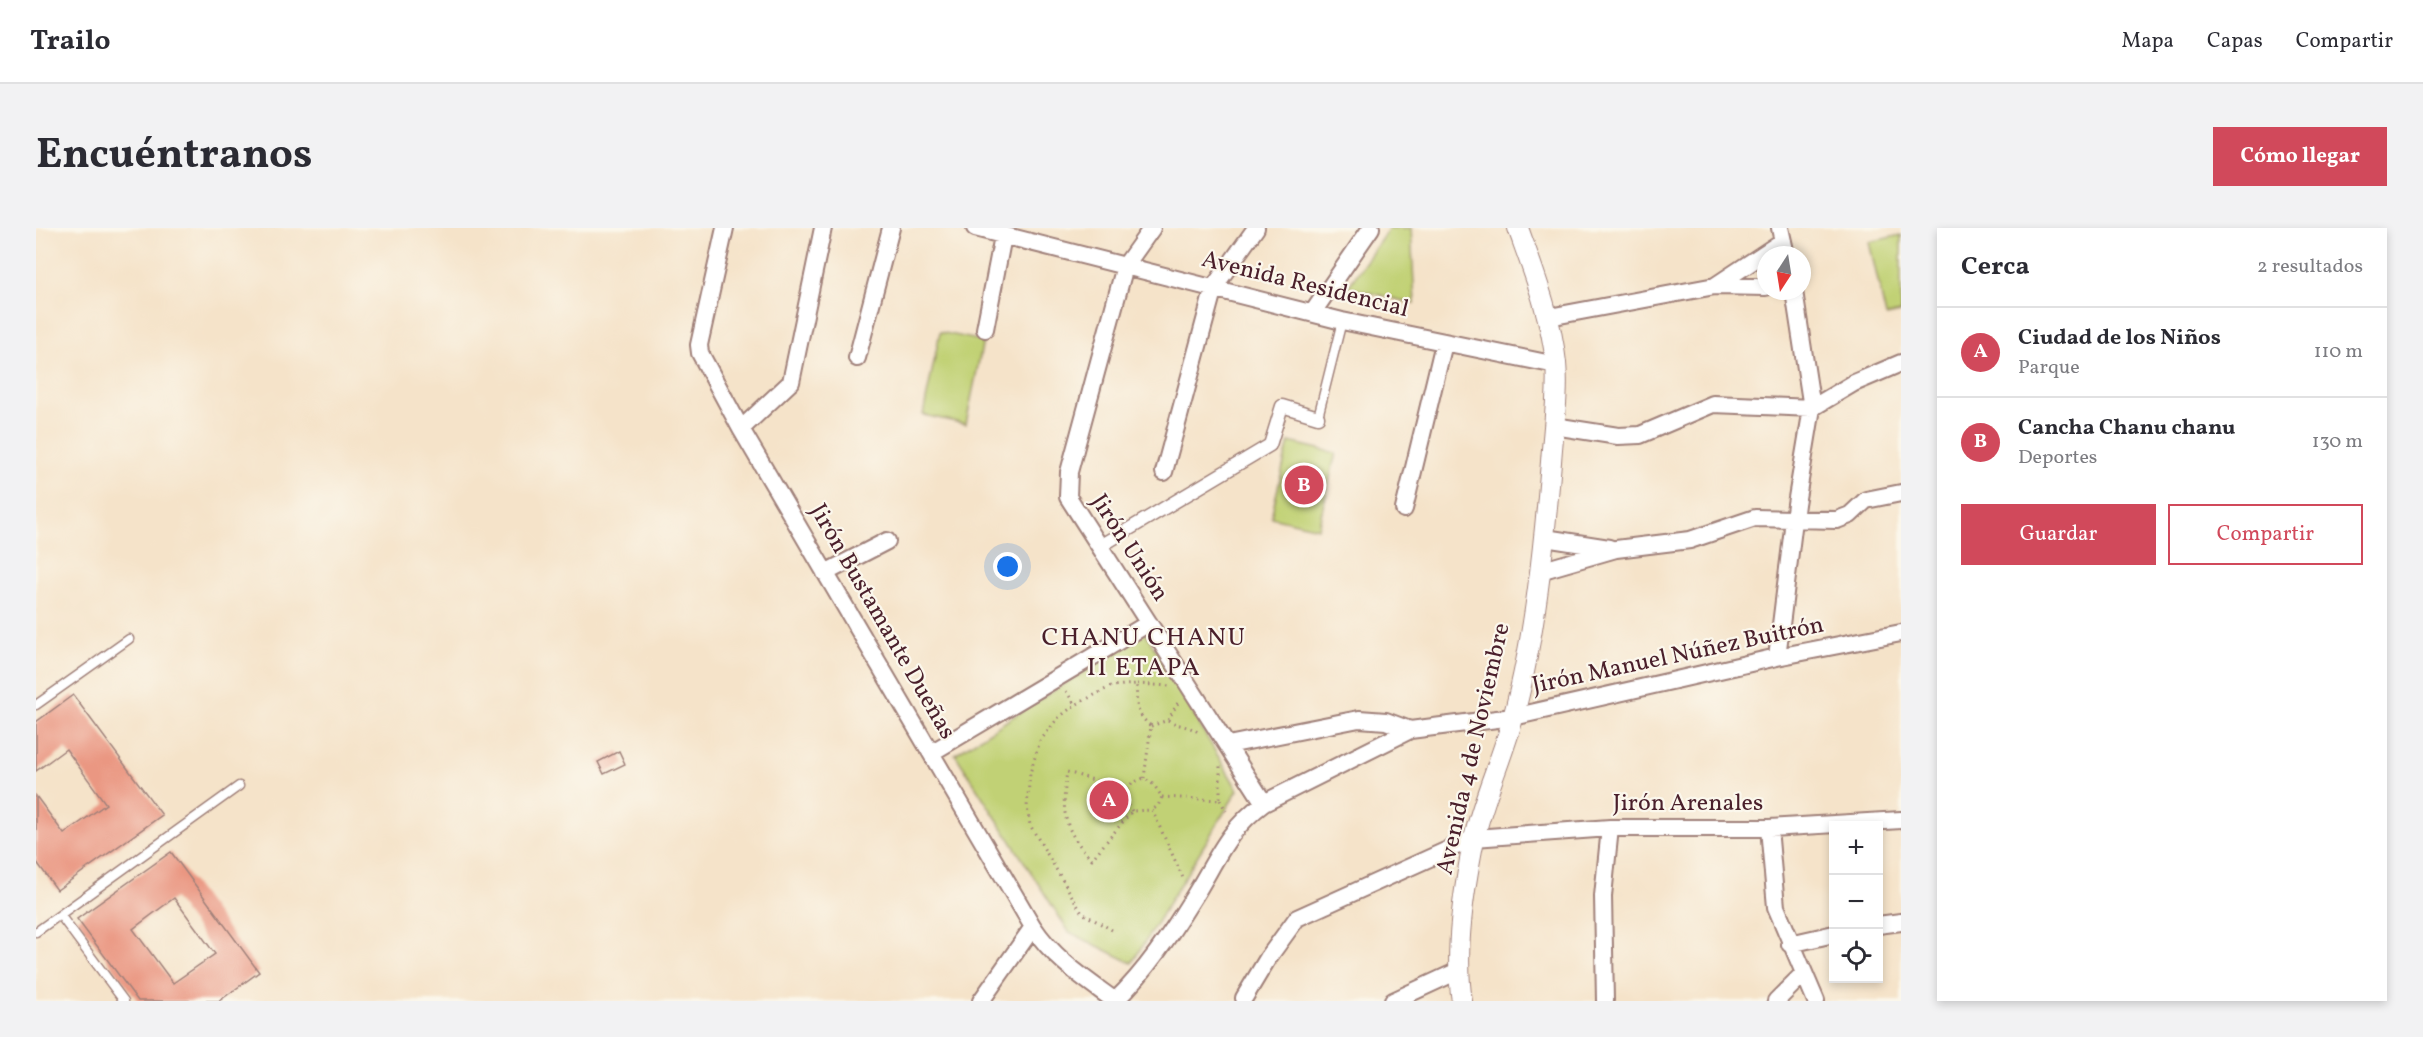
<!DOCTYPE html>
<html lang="es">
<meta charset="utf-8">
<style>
body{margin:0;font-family:Vollkorn,serif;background:#f2f2f3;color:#2b2b33}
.controls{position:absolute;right:18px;bottom:18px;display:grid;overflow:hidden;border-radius:0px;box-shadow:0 3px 9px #0003}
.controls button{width:54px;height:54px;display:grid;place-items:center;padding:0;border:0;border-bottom:2px solid #e1e1e2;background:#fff;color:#2b2b33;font:30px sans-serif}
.compass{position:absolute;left:1721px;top:18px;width:54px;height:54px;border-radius:50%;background:#fff;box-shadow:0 3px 9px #0003;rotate:192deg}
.you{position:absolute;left:972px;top:339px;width:21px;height:21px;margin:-15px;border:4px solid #fff;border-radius:50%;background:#1a73e8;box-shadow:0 0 0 9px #1a73e833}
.badge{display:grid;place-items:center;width:39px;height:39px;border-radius:50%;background:#d1495b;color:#fff;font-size:20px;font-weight:700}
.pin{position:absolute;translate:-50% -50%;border:3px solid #fff;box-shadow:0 2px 6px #0006}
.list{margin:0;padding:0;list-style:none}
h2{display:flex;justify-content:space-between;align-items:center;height:78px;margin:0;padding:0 24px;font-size:26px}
h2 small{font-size:20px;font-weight:400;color:#7c7c81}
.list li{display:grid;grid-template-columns:39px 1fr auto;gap:18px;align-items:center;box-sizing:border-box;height:90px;padding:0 24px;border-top:2px solid #e1e1e2}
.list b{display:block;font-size:22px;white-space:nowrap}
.list p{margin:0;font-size:20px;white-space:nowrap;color:#7c7c81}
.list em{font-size:20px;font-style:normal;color:#7c7c81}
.actions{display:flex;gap:12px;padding:18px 24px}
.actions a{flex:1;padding:14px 0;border:2px solid #d1495b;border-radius:0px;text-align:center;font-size:21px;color:#d1495b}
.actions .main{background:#d1495b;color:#fff}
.icon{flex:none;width:33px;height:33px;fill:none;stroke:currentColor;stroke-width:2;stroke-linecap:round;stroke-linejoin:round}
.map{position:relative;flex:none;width:1865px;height:773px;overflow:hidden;border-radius:0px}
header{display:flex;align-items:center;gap:36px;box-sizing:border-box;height:84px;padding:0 30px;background:#fff;border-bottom:2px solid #e1e1e2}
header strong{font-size:28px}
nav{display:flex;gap:33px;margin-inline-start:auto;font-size:21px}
.intro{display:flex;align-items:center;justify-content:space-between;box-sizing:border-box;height:144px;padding:0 36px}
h1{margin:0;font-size:42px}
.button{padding:15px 27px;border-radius:0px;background:#d1495b;color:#fff;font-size:21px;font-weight:700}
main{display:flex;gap:36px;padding:0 36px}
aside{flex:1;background:#fff;border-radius:0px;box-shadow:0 3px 9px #0003}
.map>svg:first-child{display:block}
</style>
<header>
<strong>Trailo</strong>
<nav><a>Mapa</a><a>Capas</a><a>Compartir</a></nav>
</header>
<div class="intro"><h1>Encuéntranos</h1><a class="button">Cómo llegar</a></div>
<main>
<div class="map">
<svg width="1865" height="773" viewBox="0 0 1865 773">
<rect width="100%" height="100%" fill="#fbf7ec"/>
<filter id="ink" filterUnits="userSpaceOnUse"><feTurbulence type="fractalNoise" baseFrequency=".0167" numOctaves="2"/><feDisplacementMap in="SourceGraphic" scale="12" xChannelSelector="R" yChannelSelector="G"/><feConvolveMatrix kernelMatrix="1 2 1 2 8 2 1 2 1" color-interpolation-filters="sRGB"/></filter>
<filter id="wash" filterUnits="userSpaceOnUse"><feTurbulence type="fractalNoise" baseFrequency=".008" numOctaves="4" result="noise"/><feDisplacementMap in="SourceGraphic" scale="24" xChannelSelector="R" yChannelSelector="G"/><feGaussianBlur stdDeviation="1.35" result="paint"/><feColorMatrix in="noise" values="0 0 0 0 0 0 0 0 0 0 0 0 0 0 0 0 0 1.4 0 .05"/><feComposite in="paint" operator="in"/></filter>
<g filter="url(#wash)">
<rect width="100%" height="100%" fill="#f5e3c9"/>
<!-- green -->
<path fill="#c1d174" stroke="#867850" stroke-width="1.5" d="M1353,0H1375L1379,76L1312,59Z
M1865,7V85L1850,88L1833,14Z
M904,104L947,113L930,196L887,187Z
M1253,214L1300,225L1282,300L1235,289Z
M1109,404L1202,562L1096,735L1033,704L919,526Z"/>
<g id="blocks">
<!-- building -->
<path fill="#ea9782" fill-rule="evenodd" d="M37,467L126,587L21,662L0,633V568L28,606L70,576L30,521L0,543V494Z
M583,523L589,536L568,546L562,534Z
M135,624L223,744L183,773H102L41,691ZM138,670L179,726L137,755L97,701Z"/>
</g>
</g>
<g filter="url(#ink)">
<use href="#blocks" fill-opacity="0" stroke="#a0817a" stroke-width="1.5"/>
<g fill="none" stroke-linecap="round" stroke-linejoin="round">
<!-- service casing -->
<g stroke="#a0817a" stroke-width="11">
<path id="service" d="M1282,189L1306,93
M0,477L93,411
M24,687L88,773
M0,704L203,558"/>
</g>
<!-- pedestrian casing -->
<g stroke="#a0817a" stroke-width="15">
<path id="pedestrian" d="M1063,319L1234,217L1246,178L1282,189"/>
</g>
<!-- minor casing -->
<g stroke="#a0817a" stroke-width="20">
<path id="minor" d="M689,0L663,117L664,125L705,201L997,699C1018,731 1048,750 1079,773
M939,0L1306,93L1520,137
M1116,0L1089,38L1033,244L1032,269L1228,575
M1744,0L1750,27
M1679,58L1747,13
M1277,84L1335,0
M1513,89L1679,58L1730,59
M949,101L967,8
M821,130L855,0
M1518,198L1582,208L1604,207L1677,176L1776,180L1818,155L1865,135
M705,201L755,154L787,0
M1128,244L1178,59L1220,0
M1368,281L1408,115
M1509,310L1573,320
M1504,343L1580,321L1654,312L1719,290L1801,292L1814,287L1830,272L1865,265
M789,345L851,313
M1741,429L1760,276L1776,180L1758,63
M1192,517L1323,491L1350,493L1374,502
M895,525L1113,395
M1733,600L1740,679L1780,773
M1842,697L1865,694
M1754,716L1798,706
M1208,770L1232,730L1261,690L1438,610L1574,600H1733L1865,592
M945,773L997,699
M1079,773C1110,743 1134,707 1157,670C1181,632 1190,603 1228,575L1374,502L1477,489L1741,429L1865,405
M1357,773L1422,743
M1569,773L1567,668L1574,600
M1740,773L1767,746"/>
</g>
<!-- tertiary casing -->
<g stroke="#a0817a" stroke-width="22">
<path id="tertiary" d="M1426,773C1418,723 1428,661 1438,611C1447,570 1466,531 1477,490C1499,409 1508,318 1515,234C1517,202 1523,167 1520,135C1515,88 1498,45 1482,0"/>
</g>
<!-- path -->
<path stroke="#a0817a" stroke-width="3" stroke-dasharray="1.5 4.5" stroke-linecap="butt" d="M1101,456L1134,458
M1030,463L1039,477
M1132,492L1143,473
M1115,498L1132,492C1143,499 1153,497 1163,505
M1090,562L1031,544C1025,584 1027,602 1056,631L1096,583L1116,582L1148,652
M1126,569L1184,572V536
M1184,572L1190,583
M1096,583L1091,575L1090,562L1096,555L1108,550L1118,557L1126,569L1122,578L1116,582
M1076,702L1046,685L994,597L991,579L994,545L1004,513L1022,490L1039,477L1076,458L1101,456C1100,474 1099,486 1115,498L1108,550"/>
<!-- service -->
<use href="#service" stroke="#fff" stroke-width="8"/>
<!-- pedestrian -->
<use href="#pedestrian" stroke="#fff" stroke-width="12"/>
<!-- minor -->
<use href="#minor" stroke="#fff" stroke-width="16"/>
<!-- tertiary -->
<use href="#tertiary" stroke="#fff" stroke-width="20"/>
</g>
</g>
<g text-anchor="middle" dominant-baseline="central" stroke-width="4.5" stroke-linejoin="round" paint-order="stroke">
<!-- street labels -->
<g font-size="24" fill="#4a1f2b" stroke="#fbf7ec">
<text transform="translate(1269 57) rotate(14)">Avenida Residencial</text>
<text transform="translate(1093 320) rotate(57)">Jirón Unión</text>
<text transform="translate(846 394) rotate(60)">Jirón Bustamante Dueñas</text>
<text transform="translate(1642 428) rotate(-12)">Jirón Manuel Núñez Buitrón</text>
<text transform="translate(1438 521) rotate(-77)">Avenida 4 de Noviembre</text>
<text x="1652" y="576">Jirón Arenales</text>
</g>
<!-- neighbourhood labels -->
<g font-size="26" letter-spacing="1.5" fill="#4a1f2b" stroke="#fbf7ec">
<text x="1108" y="410">CHANU CHANU<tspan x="1108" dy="30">II ETAPA</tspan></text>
</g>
</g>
</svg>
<div class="controls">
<button>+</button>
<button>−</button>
<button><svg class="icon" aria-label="locate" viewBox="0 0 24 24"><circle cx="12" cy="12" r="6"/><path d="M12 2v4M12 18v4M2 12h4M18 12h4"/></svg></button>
</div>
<svg class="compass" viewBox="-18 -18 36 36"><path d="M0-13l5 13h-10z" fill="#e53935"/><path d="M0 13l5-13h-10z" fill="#7c7c81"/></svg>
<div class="you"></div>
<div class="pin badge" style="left:1073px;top:572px">A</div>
<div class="pin badge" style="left:1268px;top:257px">B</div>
</div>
<aside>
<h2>Cerca<small>2 resultados</small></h2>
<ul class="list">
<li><span class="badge">A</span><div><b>Ciudad de los Niños</b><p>Parque</p></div><em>110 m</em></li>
<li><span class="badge">B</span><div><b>Cancha Chanu chanu</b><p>Deportes</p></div><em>130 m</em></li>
</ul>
<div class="actions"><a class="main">Guardar</a><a>Compartir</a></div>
</aside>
</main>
